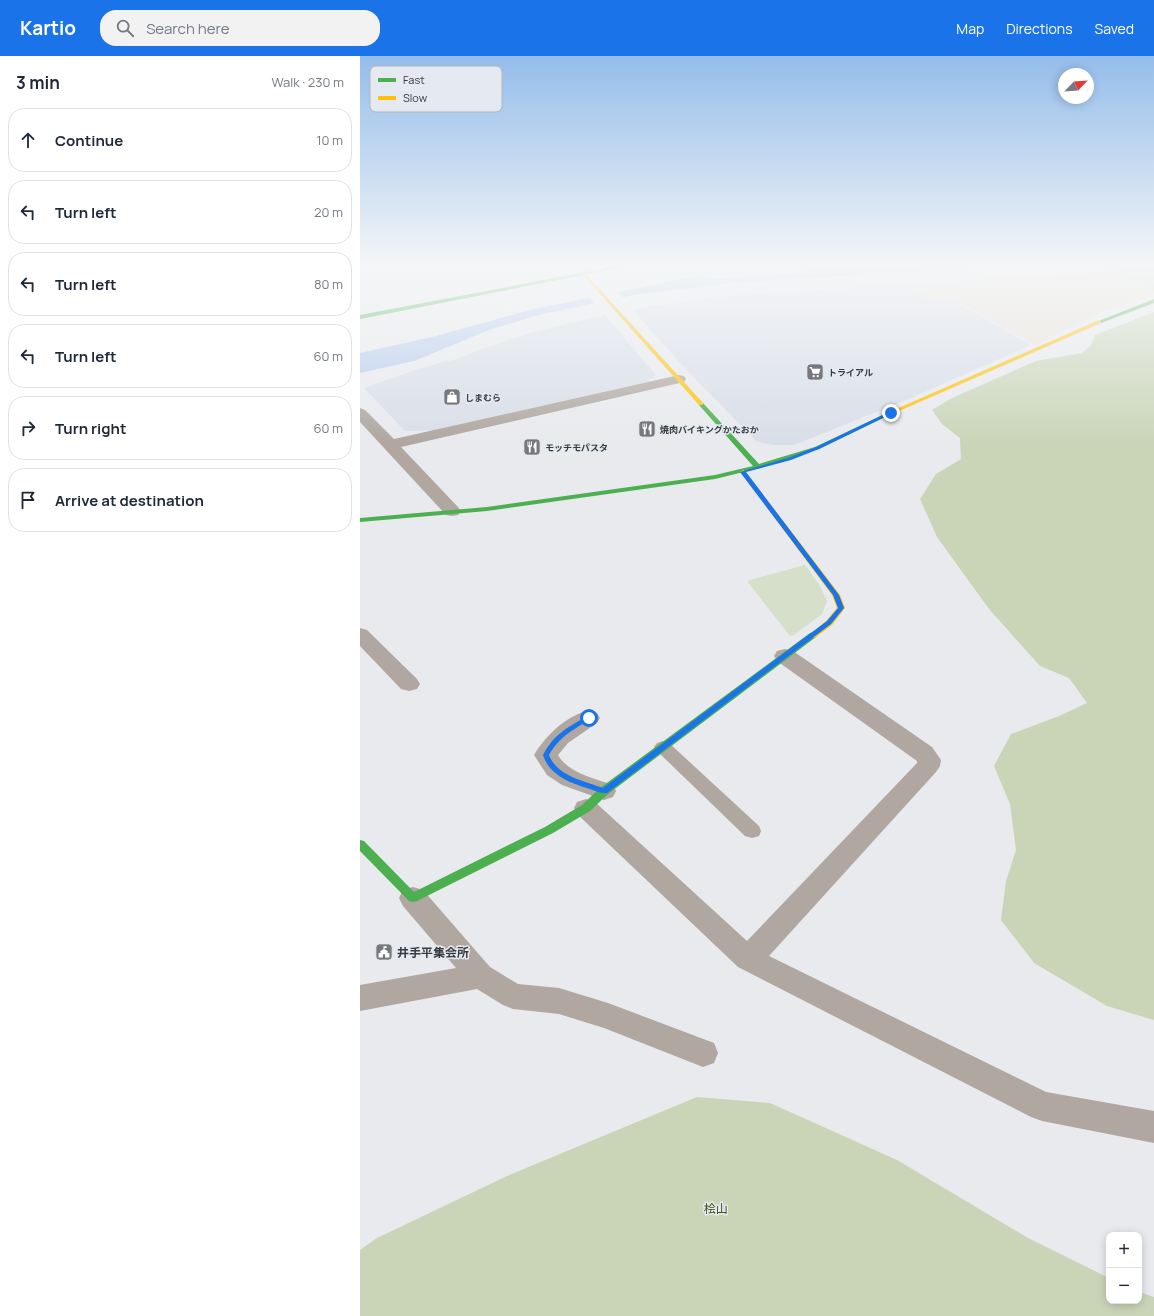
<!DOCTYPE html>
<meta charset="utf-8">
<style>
body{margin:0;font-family:Manrope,"Noto Sans JP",sans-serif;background:#f2f2f3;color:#1f2937}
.controls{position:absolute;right:12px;bottom:12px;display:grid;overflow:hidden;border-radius:8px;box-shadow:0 2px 10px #0003}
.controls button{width:36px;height:36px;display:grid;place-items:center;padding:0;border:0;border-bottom:1px solid #e0e1e3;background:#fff;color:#1f2937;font:20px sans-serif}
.compass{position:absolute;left:698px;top:12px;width:36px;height:36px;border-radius:50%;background:#fff;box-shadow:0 2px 10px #0003;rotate:65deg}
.stop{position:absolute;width:12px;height:12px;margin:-9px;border:3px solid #1a73e8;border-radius:50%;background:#fff}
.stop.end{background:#1a73e8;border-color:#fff;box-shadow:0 1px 4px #0008}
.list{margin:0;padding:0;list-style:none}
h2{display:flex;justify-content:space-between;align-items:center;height:52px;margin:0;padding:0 16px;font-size:17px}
h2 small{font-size:13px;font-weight:400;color:#747a83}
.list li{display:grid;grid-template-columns:26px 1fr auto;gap:12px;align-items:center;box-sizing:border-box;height:64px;margin:0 8px 8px;padding:0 8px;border:1px solid #e0e1e3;border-radius:16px}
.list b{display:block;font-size:15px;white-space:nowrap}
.list em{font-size:13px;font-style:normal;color:#747a83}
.icon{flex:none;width:22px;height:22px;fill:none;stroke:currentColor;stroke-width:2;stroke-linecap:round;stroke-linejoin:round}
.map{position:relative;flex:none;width:794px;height:1260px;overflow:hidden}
header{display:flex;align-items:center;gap:24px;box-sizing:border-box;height:56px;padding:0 20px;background:#1a73e8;color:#fff}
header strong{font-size:19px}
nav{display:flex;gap:22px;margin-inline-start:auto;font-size:14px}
.search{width:280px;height:36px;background:#f2f2f3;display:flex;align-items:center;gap:10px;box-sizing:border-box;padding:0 14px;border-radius:16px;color:#747a83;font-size:15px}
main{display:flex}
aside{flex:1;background:#fff}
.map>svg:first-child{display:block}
</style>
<header>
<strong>Kartio</strong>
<div class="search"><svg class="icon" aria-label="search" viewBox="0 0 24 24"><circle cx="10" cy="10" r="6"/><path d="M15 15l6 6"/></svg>Search here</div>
<nav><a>Map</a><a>Directions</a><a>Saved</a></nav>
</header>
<main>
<aside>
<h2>3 min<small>Walk · 230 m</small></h2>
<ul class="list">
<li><svg class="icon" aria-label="ahead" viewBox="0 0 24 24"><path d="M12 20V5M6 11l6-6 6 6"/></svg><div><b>Continue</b></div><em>10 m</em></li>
<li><svg class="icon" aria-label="left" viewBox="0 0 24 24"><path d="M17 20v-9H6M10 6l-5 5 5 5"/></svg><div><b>Turn left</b></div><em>20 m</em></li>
<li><svg class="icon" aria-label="left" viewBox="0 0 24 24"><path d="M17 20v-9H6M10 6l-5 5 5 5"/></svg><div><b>Turn left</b></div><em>80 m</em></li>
<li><svg class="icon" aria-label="left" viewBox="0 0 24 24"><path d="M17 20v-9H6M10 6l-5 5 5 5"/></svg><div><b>Turn left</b></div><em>60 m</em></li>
<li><svg class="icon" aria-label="right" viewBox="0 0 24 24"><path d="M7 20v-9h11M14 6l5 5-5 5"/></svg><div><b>Turn right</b></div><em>60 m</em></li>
<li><svg class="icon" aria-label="arrive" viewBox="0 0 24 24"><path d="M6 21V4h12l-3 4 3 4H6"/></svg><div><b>Arrive at destination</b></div></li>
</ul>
</aside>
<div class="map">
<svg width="794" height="1260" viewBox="0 0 794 1260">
<rect width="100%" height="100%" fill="#e8eaee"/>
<!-- built -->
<path fill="#d8dee8" d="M546,228L572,244L589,242L671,289L551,342L434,389H413L396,385L321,308L273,254L355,241Z
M245,259L295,318L293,322L288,323L291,325L76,374L58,375H45L4,332L49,316L86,305H91L128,291L170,277Z"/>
<!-- education -->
<path fill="#eae2da" d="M745,215L794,234V239L747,254L674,289L590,241L572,244L546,228Z"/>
<!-- green -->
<path fill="#d6dfc9" d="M794,212V234L746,215L751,214Z
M445,509L460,530L467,545L462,558L434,579L430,580L387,525Z"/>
<!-- forest -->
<path fill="#cad5b8" d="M794,256V964L747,950L674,907L641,864L646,825L656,794L650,748L634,710L651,678L699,660L727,647L709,622L680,610L629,553L577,481L560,443L576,418L601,403L600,382L582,368L572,354L592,342L676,305L722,297L731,289L735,279Z
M337,1041L410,1047L537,1104L668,1182L749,1222V1245H779V1236L794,1241V1260H0V1194L17,1182L147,1120Z"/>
<!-- water -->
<path fill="#b6cbee" d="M551,210H633L370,227L341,231L279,238L178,259L129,274L54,305L0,317V297L76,280L174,253L326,222L340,220L356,223L373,222L471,213Z"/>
<!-- pier -->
<path fill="#e8eaee" d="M256,234L264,243L235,248L228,240Z"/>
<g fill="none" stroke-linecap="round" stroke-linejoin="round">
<!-- lane -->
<path fill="#afa7a0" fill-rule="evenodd" d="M303,685L309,687L399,770L401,775L399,780L392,782L385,780L297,695L294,691L297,687Z"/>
<!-- street -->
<path fill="#afa7a0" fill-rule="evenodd" d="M319,319L324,320L326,323L324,326L41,391L98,451L101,455L98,459L92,460L86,459L0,366V352L5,354L34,383Z
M0,572L7,574L57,623L60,628L57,633L49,635L41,633L0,590Z
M425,593L433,595L572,691L581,704L580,710L576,716L409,900L686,1036L794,1055V1087L682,1065L671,1061L378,911L217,758L214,752L217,746L226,743L235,746L387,885L557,707V705L417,605L414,600L417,595Z
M229,654L237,657L240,662L237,667L208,687L198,699C208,717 234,722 253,729L256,735L253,741L244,744L202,729L187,719L174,699C187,678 205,661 229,654Z
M53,831L63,834L130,911L158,928L199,932L248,947L354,987L358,997L354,1007L343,1011L244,972L199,958L153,953L143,949L117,933L0,955V929L96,912L43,850L39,842L43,834Z"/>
<!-- fast -->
<path fill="#4caf50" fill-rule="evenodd" d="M257,210H269L0,263V259Z
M794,243V247L741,267L736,266Z
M339,347H343L399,408L455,391L535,353L540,354L459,393L400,412L355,423L127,455L0,466V462L127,451L355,419L393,410L339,349Z
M453,576L457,579L456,581L248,738L230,755L193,777L57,845L53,846L49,845L0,795V784L4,785L54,836L185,771L222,749L240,732L450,577Z"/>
<!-- slow -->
<path fill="#ffc107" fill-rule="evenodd" d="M225,217L343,347V349H339L223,219V217Z
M739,264L741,265V267L539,355L534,354Z
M383,414L385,415L480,539L485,552L472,569L456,581L453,582L449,579L466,565L477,552L472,539L381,417L380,416Z"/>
</g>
<!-- sky -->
<linearGradient id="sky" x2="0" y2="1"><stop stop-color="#94bdea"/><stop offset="0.54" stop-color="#f5f6f7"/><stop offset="1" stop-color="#f5f6f7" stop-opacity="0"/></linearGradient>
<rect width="794" height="387" fill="url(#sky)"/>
<!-- route -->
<path fill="#1a73e8" d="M529,356L533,357L459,393L431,404L386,416L479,539L484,552L471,568L247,737H242C219,729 191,724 183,699C194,678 207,672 227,660H231V663C213,674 200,680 189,699C197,720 224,725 243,732L467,565L478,552L473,539L380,416L428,402L456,391Z"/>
<!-- icons -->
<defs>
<g id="supermarket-square" transform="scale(0.9)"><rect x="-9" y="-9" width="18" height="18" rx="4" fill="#76787c" stroke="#e4e9f2"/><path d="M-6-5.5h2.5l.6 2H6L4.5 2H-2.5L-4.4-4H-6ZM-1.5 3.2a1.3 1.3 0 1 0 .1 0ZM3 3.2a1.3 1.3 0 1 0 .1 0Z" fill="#fff"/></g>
<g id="shop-square" transform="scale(0.9)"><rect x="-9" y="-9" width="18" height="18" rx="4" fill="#76787c" stroke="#e4e9f2"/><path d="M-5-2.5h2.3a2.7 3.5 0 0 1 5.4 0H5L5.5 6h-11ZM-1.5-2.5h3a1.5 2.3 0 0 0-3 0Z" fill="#fff"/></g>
<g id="restaurant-square" transform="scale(0.9)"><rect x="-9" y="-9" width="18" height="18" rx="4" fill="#76787c" stroke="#e4e9f2"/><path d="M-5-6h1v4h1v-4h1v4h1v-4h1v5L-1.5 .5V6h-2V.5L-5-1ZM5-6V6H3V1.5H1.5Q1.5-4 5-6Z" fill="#fff"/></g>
<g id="civic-square" transform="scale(0.9)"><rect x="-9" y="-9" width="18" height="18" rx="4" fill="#76787c" stroke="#e4e9f2"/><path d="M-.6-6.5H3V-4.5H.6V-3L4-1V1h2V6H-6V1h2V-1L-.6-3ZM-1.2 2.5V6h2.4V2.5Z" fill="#fff"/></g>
</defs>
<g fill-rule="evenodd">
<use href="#supermarket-square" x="455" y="316"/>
<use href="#shop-square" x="92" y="341"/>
<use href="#restaurant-square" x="287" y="373"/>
<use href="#restaurant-square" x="172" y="391"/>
<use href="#civic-square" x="24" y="896"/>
</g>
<g text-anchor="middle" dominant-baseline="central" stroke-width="3" stroke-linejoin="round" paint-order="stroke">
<!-- far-poi labels -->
<g font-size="9" font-weight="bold" fill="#393b3e" stroke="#e4e9f2" text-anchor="start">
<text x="468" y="316">トライアル</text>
<text x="105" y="341">しまむら</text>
<text x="300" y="373">焼肉バイキングかたおか</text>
<text x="185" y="391">モッチモパスタ</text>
</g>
<!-- near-poi labels -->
<g font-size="12" font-weight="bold" fill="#393b3e" stroke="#e4e9f2" text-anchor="start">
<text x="37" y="896">井手平集会所</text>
</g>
<!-- near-park labels -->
<g font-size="12" fill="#404f12" stroke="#e4e9f2">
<text x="356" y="1152">桧山</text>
</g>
</g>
<!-- legend -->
<rect x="10" y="10" width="132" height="46" rx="6" fill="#e4e9f2" stroke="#b1b5bc" stroke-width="1"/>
<rect x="18" y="22" width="18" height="4" fill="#4caf50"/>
<rect x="18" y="40" width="18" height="4" fill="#ffc107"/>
<g font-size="11" fill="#393b3e">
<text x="43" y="28">Fast</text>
<text x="43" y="46">Slow</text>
</g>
</svg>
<div class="controls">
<button>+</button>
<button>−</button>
</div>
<svg class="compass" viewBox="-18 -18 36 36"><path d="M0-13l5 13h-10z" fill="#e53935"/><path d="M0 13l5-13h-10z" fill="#747a83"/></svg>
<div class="stop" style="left:229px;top:662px"></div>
<div class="stop end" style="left:531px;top:357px"></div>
</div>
</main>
